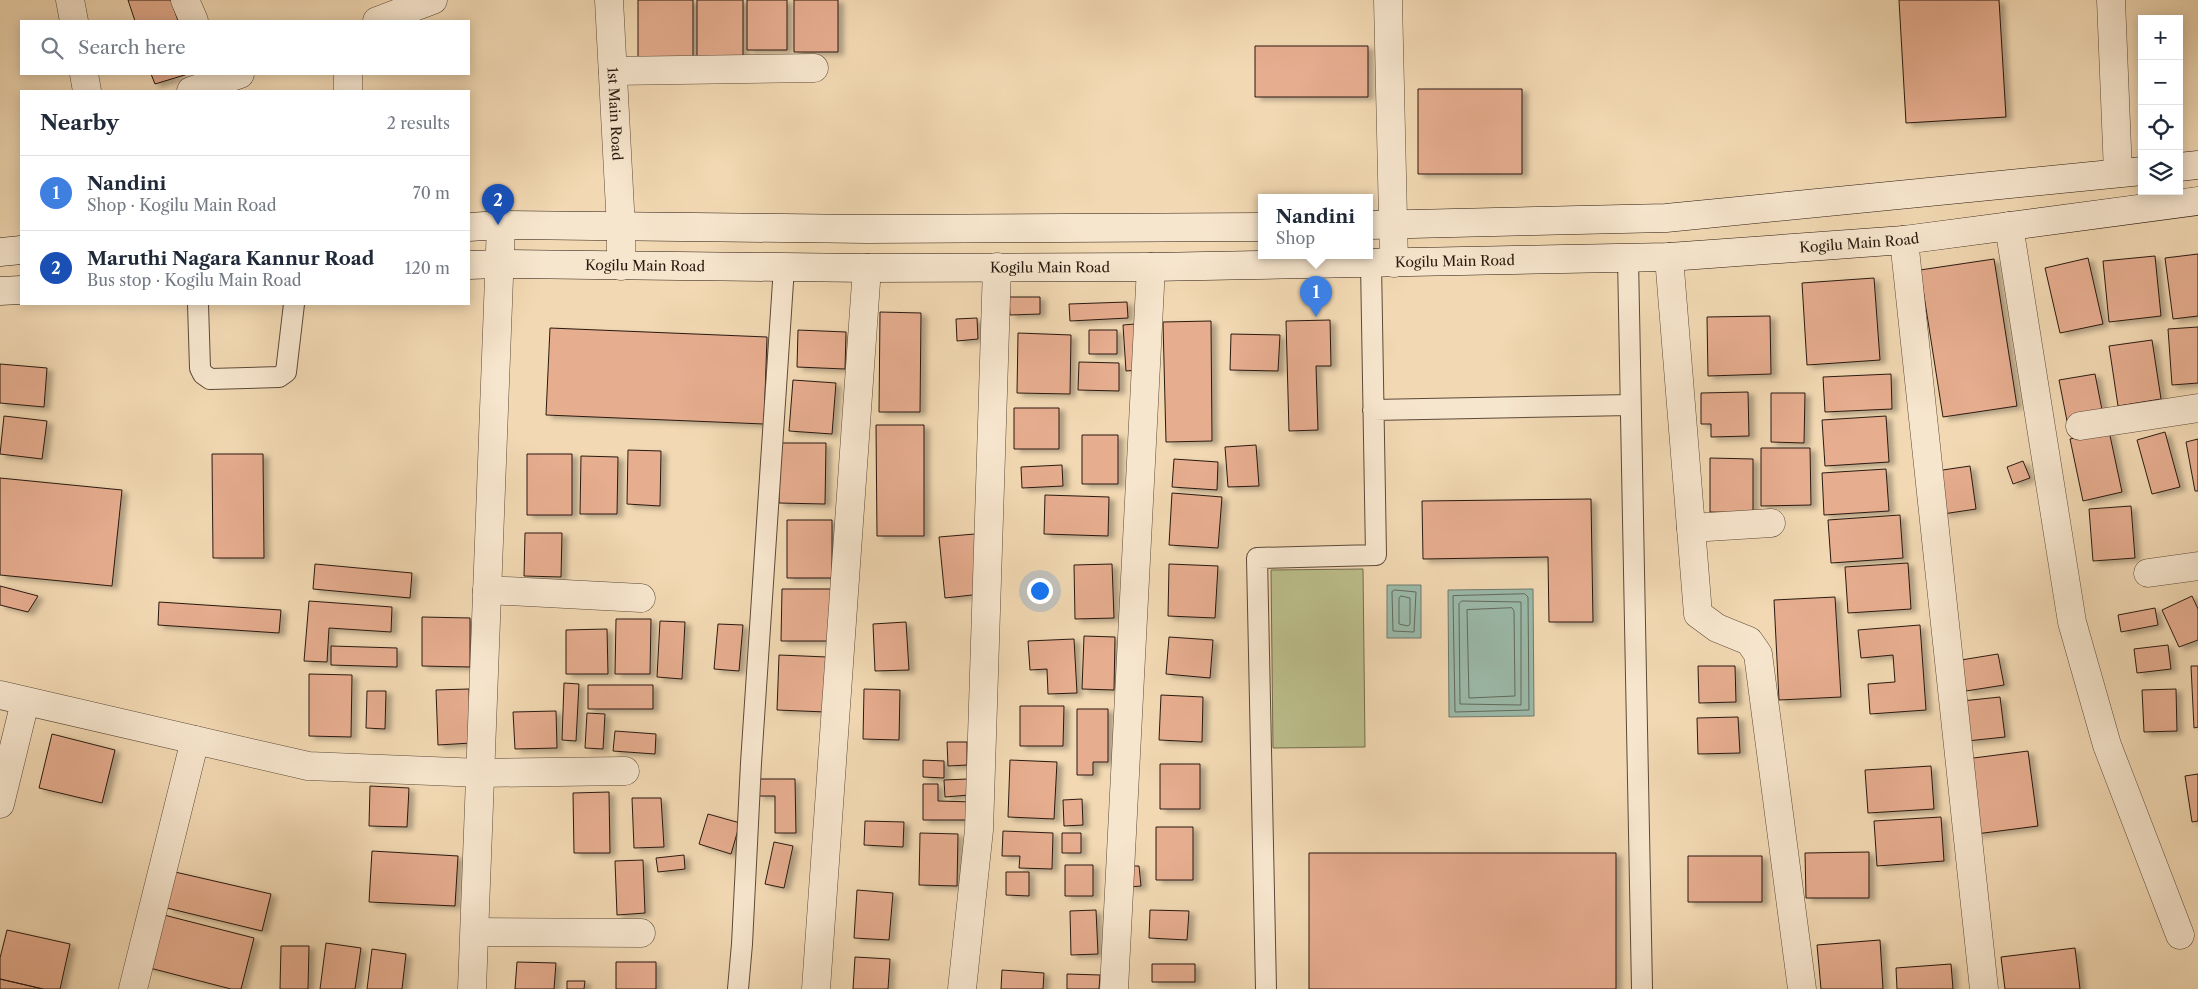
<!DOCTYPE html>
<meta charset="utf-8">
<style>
body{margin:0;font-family:"Libre Caslon Text",serif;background:#f6f6f7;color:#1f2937}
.controls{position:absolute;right:15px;top:15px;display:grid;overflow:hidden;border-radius:0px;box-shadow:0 2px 12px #0003}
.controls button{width:45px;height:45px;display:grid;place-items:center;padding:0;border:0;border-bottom:1px solid #e0e1e3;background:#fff;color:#1f2937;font:25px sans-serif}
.you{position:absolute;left:1039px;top:590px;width:18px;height:18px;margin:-12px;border:4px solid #fff;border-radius:50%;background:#1a73e8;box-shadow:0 0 0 8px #1a73e833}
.badge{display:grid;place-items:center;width:32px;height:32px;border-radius:50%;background:#db2777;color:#fff;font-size:16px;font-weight:700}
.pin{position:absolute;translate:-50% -41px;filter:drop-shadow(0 1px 2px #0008)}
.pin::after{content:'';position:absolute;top:26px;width:18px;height:15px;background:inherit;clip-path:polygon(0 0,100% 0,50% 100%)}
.popup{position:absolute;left:1258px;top:194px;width:115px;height:65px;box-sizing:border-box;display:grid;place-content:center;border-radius:0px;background:#fff;filter:drop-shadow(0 1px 4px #0005);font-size:16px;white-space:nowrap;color:#747a83}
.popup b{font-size:19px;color:#1f2937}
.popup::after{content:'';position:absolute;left:50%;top:100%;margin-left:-10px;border:10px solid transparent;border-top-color:#fff}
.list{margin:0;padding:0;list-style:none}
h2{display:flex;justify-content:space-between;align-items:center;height:65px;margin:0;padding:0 20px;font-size:21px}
h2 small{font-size:16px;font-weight:400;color:#747a83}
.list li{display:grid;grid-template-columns:32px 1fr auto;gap:15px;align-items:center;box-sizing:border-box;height:75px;padding:0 20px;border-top:1px solid #e0e1e3}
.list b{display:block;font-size:19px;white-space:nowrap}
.list p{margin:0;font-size:16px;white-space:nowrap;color:#747a83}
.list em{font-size:16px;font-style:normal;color:#747a83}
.icon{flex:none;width:28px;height:28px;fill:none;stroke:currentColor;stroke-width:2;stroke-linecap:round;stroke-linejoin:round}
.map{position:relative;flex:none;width:2198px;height:989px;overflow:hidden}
.search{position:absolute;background:#fff;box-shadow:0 2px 12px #0003;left:20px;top:20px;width:450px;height:55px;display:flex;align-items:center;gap:12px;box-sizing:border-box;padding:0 18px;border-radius:0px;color:#747a83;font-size:19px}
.panel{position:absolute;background:#fff;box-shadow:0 2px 12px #0003;left:20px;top:90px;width:450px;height:215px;border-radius:0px}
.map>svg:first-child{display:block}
</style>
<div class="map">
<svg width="2198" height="989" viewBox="0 0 2198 989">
<defs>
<filter id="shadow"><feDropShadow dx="5.5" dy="3" stdDeviation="2.5" flood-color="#0004"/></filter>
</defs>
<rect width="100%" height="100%" fill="#f2d9b3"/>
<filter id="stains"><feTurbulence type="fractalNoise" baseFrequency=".004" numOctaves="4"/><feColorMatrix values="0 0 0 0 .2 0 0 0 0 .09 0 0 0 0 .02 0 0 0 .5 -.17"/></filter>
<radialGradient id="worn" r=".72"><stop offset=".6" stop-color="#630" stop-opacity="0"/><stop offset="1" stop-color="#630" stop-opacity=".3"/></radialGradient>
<!-- green -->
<path fill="#bcbf8c" stroke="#736c4e" d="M1363,569L1365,747L1273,748L1271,570Z"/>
<!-- water -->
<path fill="#9bbaaa" stroke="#6e7a6c" d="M1387,585H1421V638H1387Z
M1533,589L1534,716L1449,717L1448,590Z"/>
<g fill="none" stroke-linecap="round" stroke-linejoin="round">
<!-- shore -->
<path stroke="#626a5c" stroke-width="1" d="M1395,590L1416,592L1414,632L1393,631L1392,592Z
M1525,594L1528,597L1529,710L1455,712L1453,596Z
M1401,596L1410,598V624L1408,626L1399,624V599Z
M1462,601L1521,602V705L1460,704L1459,604Z
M1512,608L1514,611L1515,696L1469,698L1467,610Z"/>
</g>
<!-- building -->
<path fill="#e6ad8f" stroke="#2a190f" filter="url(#shadow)" d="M128,0H171L178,21H135Z
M638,0H693V60H638Z
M697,0H743V57H697Z
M747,0H787V50H747Z
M794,0H838V52H794Z
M1899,0H1999L2006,117L1906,123Z
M1255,46H1368V97H1255Z
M151,74H188L155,84Z
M1418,89H1522V174H1418Z
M2198,254V316L2173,319L2165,258Z
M2155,256L2161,316L2109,322L2103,261Z
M2088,258L2103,324L2060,333L2045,268Z
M1994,259L2017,406L1943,417L1920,270Z
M1874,278L1880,360L1807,365L1802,283Z
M1009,297H1040V314L1010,315Z
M1127,302L1128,318L1070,321L1069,304Z
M880,312L921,313L920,412H879Z
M1770,316L1771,374L1708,376L1707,317Z
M977,318L978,339L957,341L956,319Z
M1330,320L1331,366H1316L1318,430L1289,431L1286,321Z
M1211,321L1212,441L1166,442L1163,322Z
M1135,324L1138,370L1126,371L1123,325Z
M2198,327V383L2172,385L2168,329Z
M550,328L767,337L764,424L546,415Z
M798,330L846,332L845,369L797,367Z
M1089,330H1117V354H1089Z
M1018,333L1071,335L1070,394L1017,393Z
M1231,334L1280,335L1278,371L1230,370Z
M2152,340L2161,399L2118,406L2109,346Z
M1079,362L1119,363V391L1078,390Z
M0,364L47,368L44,407L0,403Z
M1891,374L1892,409L1825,412L1823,377Z
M2095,374L2103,415L2067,421L2059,380Z
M793,380L836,383L832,434L789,431Z
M1748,392L1749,436L1711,437V424H1701V393Z
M1771,393H1805L1804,443L1771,442Z
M1014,408H1059V449H1014Z
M4,416L47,421L42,459L0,454Z
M1886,416L1889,462L1825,466L1822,420Z
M876,425H924V536H877Z
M2109,431L2122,492L2083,501L2070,439Z
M2165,432L2180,487L2152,494L2137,440Z
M1082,435H1118V484H1082Z
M2198,439V491H2195L2186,442Z
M779,443H826L825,504L779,503Z
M1256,445L1259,486L1228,487L1225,447Z
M1761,448H1810L1811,505L1761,506Z
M628,450L661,451L660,506L627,504Z
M212,454H263L264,558H213Z
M527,454H572V515H527Z
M581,456L618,457L617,514H580Z
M1710,458L1753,459V513L1710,512Z
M1174,459L1218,462L1217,490L1172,487Z
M2023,461L2030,478L2013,484L2007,467Z
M1062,465L1063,486L1022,488L1021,467Z
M1970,466L1976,509L1943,514L1936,471Z
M1886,469L1889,511L1824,515L1822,473Z
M0,478L122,490L112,586L0,575Z
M1172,493L1222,497L1218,548L1169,545Z
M1045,495L1109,497L1108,536L1044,534Z
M1591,499L1593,622H1549L1548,557L1423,559L1422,501Z
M2131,506L2135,558L2093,561L2089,509Z
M1900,515L1903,558L1831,563L1828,520Z
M787,520H832V578H787Z
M525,533H562L561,577L524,576Z
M975,534L981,594L945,598L939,537Z
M1908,563L1911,609L1848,613L1845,567Z
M315,564L412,573L410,598L313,589Z
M1112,564L1114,618L1075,619L1074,565Z
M1169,564L1218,566L1215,618L1168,616Z
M0,586L38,596L28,612L0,605Z
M782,589H831V641H781Z
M2192,596L2198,609V640L2179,647L2162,610Z
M1835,597L1841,697L1779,700L1774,600Z
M309,601L392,607L391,632L329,628L327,662L304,661Z
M159,602L281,610L279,633L158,625Z
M2155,608L2158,625L2121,632L2118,615Z
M422,617L470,618V667L422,666Z
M616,619H651L650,674H615Z
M660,621L685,622L682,679L657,677Z
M906,622L909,670L875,671L873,624Z
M718,624L743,625L739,671L714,669Z
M1920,625L1926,710L1870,714L1868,684L1895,682L1893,655L1861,658L1858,630Z
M607,629L608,674H566V630Z
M1084,636L1115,637L1114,690L1082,689Z
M1169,637L1213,640L1210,678L1166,674Z
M1074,639L1077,693L1048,694L1047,669L1030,670L1028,641Z
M2168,645L2171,669L2137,673L2134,649Z
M331,646L397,648V667L331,665Z
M1998,654L2004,685L1966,691L1961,660Z
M779,655L827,657L826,712L777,710Z
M1698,666H1735L1736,702L1699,703Z
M2191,666H2198V727L2194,728Z
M309,674L352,675L351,737L309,736Z
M564,683L579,684L576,741L562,740Z
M588,685H653V709H588Z
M469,689L471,743L438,745L436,690Z
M864,689L900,690L899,740L863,739Z
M2176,689L2177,731L2144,732L2142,690Z
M367,691H386L385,729L366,728Z
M1161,695L1203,697L1202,742L1159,740Z
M2000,697L2005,737L1967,741L1962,701Z
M1020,706H1064L1063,746H1020Z
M1077,709H1108V762H1093V775H1077Z
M556,711L557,748L515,749L513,712Z
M587,713L605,714L603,749L585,748Z
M1738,717L1740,753L1698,754L1697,718Z
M615,731L656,734L655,754L613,751Z
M52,734L115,750L102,803L39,788Z
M947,742H967V765L948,766Z
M2028,751L2038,826L1976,834L1966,759Z
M923,760L944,761V778L923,777Z
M1010,760L1057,762L1054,819L1008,817Z
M1160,764H1200V809H1160Z
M1931,766L1934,809L1868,813L1865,770Z
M2198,774V821L2192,822L2185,776Z
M758,779H795L796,833H775V796H758Z
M968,779L969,795L945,797L944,780Z
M923,784H938V801L973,802V820H923Z
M370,786L409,788L407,827L369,826Z
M609,792L610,853H574L573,793Z
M632,798H661L664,847L634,848Z
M1082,799L1083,825L1064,826L1063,800Z
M708,814L740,823L731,854L699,844Z
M1941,817L1944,861L1877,866L1874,821Z
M865,821L904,822L903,847L864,845Z
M1156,827H1193V880H1156Z
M1003,831L1053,833L1052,869L1019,868L1020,856H1002Z
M920,833L958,834L957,886L919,885Z
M1062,833H1081V853H1062Z
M774,842L793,846L784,888L765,884Z
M372,851L458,856L455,906L369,902Z
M1869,852V898H1806L1805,853Z
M1309,853H1616V989H1309Z
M684,855L685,869L658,872L656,858Z
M1688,856H1762V902H1688Z
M643,860L645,913L617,915L615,861Z
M1065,865H1093V896H1065Z
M1127,866H1139L1141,886L1129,887Z
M175,872L271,894L262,931L167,908Z
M1006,872H1029V896L1006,895Z
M857,890L893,893L889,940L854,938Z
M1096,910L1098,954L1071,955L1070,911Z
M1150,910L1189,911L1187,940L1149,938Z
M160,914L254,938L241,989H231L146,967Z
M7,930L70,944L60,989H43L0,979V958Z
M1880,940L1883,989H1821L1817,945Z
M326,943L361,948L355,989H320Z
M281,946H309L308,989H280Z
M2075,948L2080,989H2005L2001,957Z
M372,949L406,954L402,989H367Z
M855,957L890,959L888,989H853Z
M517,962L556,963L554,989H515Z
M616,962H656V989H616Z
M1152,964H1195V982H1152Z
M1951,964L1953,989H1897L1896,968Z
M1002,970L1044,973L1043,989H1001Z
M1067,974L1100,975L1099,989H1067Z
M0,979L43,989H0Z
M567,981H585L584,989H567Z"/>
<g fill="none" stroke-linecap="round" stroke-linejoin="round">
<!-- lane casing -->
<g stroke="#5c4938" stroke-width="22">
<path id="lane" d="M1628,258L1642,989
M198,304L200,368L203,374L210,379L279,377L286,372L294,304
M1373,410L1630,405
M738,989L742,944L751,763L784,267
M1266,989L1257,558L1376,555L1371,263"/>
</g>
<!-- street casing -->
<g stroke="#5c4938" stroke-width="29">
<g id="street">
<path d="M70,0L74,21"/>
<path d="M185,0L194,21"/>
<path id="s1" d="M609,0L621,228V266"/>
<path d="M1388,0L1394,263"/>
<path d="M2111,0L2118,173"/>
<path d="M377,21L433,0"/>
<path d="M613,71L814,68"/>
<path d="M84,74L87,91"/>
<path d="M348,74V91"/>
<path d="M191,91L240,74"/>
<path d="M2009,226L2072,622L2107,745L2180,935"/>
<path d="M1904,240L1984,989"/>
<path d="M1669,257L1698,614L1717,628L1749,641L1758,654L1802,989"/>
<path d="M2080,426L2198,408"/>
<path d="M1691,528L1771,523"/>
<path d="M2148,573L2198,566"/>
<path d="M487,590L641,598"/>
<path d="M0,695L308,766L481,773L625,771"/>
<path d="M0,804L25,702"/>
<path d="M475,932L641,933"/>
<path d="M133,989L195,740"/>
<path d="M472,989L501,225"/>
<path d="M816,989L867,268"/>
<path d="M962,989L979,830L997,267"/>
<path d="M1114,989L1151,267"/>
</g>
</g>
<!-- secondary casing -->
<g stroke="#2a190f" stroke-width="29">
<g id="secondary">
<path d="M2179,167L2198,165"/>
<path d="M1370,225L1666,218L2142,171"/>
<path d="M469,227L501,225L867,229L1262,227"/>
<path d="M0,252L21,250"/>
<path id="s2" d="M469,265L499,264L867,268L1151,267L1669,257L1904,240L2198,201"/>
<path d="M0,291L21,290"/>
</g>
</g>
<!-- lane -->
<use href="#lane" stroke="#f7e6ce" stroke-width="20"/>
<!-- street -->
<use href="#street" stroke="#f7e6ce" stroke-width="28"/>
<!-- secondary -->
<use href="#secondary" stroke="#f7e6ce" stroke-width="28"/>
</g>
<g text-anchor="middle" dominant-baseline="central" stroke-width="4" stroke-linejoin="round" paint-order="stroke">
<!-- street labels -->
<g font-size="14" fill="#2a190f" stroke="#f7e6ce">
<text stroke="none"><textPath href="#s1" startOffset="114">1st Main Road</textPath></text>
<text stroke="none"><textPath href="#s2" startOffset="1391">Kogilu Main Road</textPath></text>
<text stroke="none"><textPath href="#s2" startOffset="986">Kogilu Main Road</textPath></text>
<text stroke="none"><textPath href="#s2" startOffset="176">Kogilu Main Road</textPath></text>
<text stroke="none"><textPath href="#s2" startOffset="581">Kogilu Main Road</textPath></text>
</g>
</g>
<rect width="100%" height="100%" filter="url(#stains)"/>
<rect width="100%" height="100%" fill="url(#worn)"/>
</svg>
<div class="controls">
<button>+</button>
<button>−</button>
<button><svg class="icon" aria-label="locate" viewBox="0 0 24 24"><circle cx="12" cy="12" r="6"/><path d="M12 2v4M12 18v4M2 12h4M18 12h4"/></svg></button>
<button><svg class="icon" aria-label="layers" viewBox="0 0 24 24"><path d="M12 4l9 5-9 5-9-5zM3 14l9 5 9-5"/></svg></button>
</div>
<div class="you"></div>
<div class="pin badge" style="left:1316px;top:317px;background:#3f7fe0">1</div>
<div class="popup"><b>Nandini</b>Shop</div>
<div class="pin badge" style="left:498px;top:225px;background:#1a4fb4">2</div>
<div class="search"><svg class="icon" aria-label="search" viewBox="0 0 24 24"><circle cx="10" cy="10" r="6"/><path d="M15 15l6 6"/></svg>Search here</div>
<section class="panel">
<h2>Nearby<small>2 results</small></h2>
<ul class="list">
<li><span class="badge" style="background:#3f7fe0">1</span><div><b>Nandini</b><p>Shop · Kogilu Main Road</p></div><em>70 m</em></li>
<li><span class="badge" style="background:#1a4fb4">2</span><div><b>Maruthi Nagara Kannur Road</b><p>Bus stop · Kogilu Main Road</p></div><em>120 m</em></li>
</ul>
</section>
</div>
